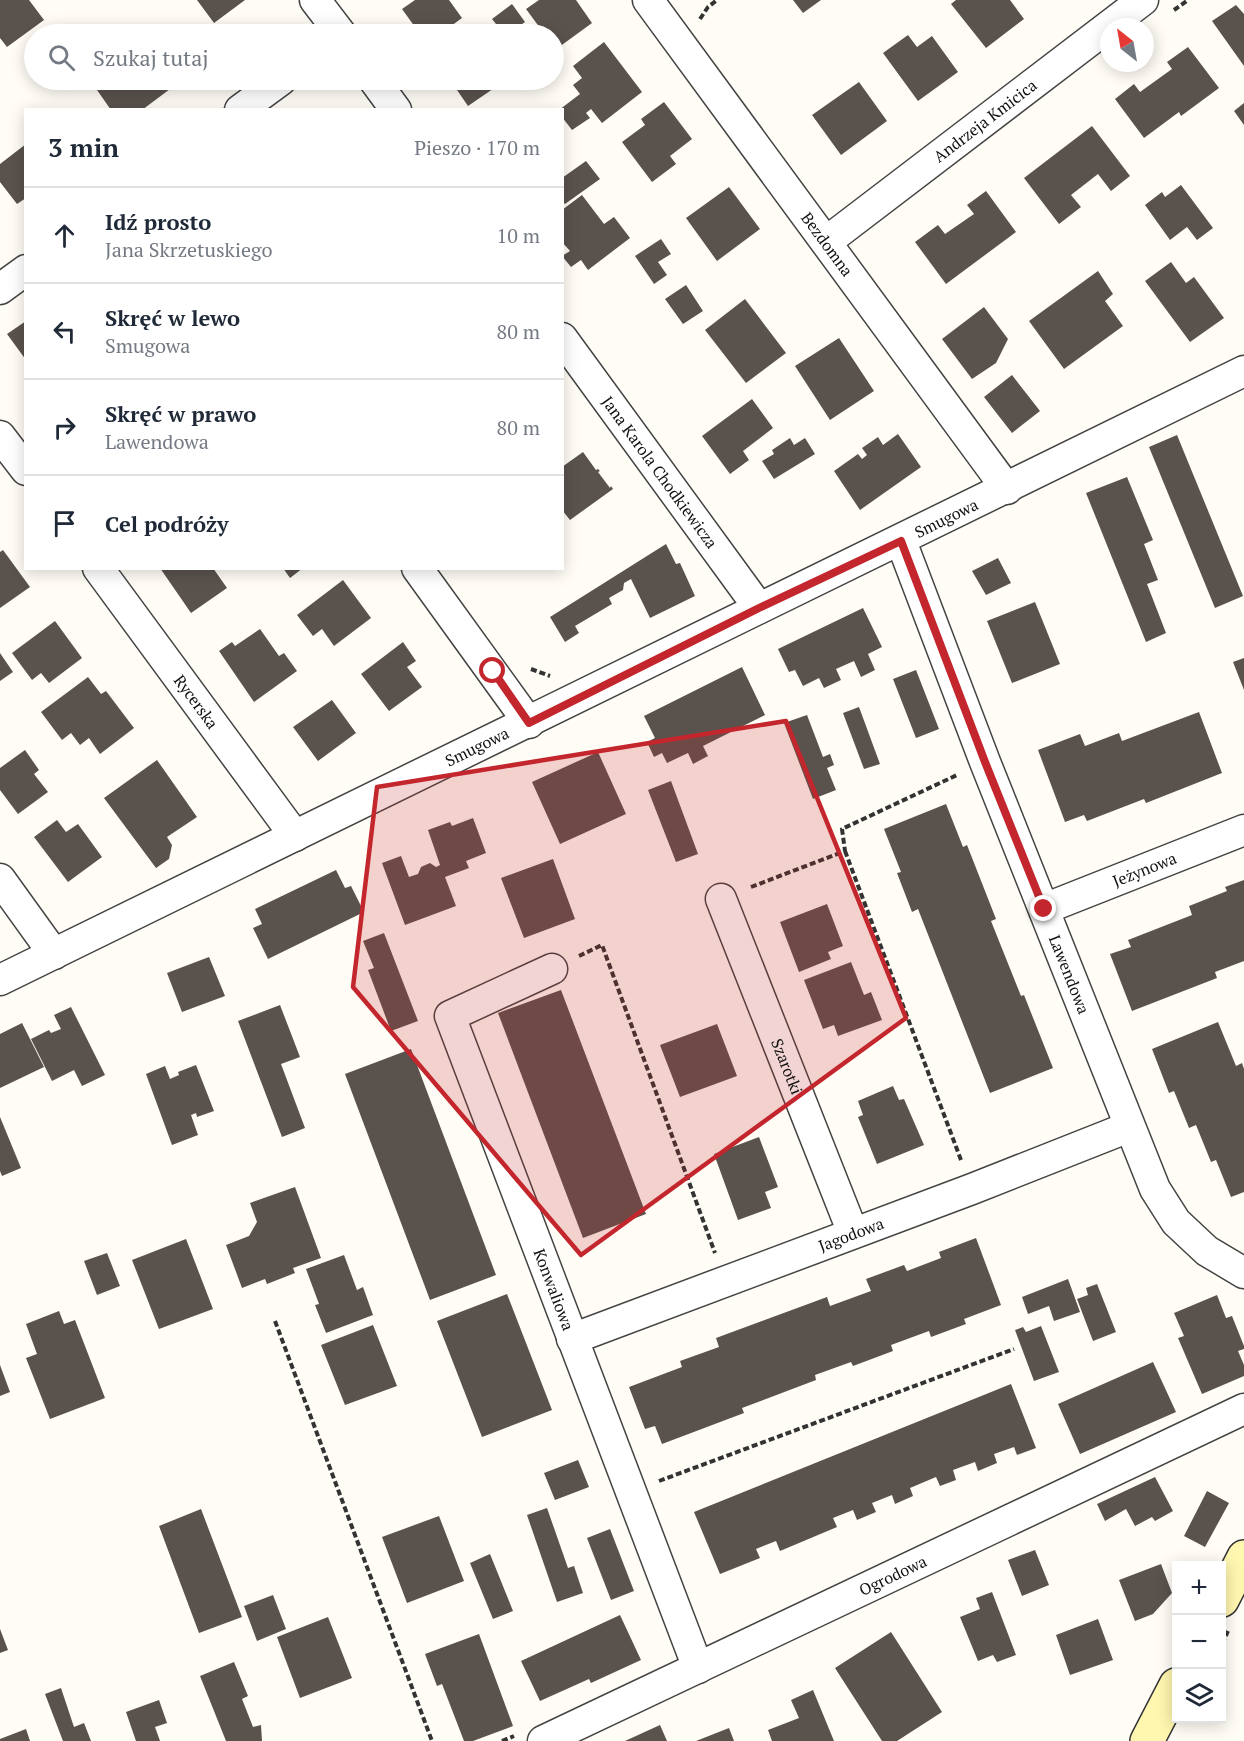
<!DOCTYPE html>
<html lang="pl">
<meta charset="utf-8">
<style>
body{margin:0;font-family:"PT Serif",serif;background:#f6f6f7;color:#1f2937}
.controls{position:absolute;right:18px;bottom:18px;display:grid;overflow:hidden;border-radius:0px;box-shadow:0 3px 15px #0003}
.controls button{width:54px;height:54px;display:grid;place-items:center;padding:0;border:0;border-bottom:2px solid #e0e1e3;background:#fff;color:#1f2937;font:30px sans-serif}
.compass{position:absolute;left:1100px;top:18px;width:54px;height:54px;border-radius:50%;background:#fff;box-shadow:0 3px 15px #0003;rotate:329deg}
.stop{position:absolute;width:18px;height:18px;margin:-14px;border:4px solid #c4262e;border-radius:50%;background:#fff}
.stop.end{background:#c4262e;border-color:#fff;box-shadow:0 2px 6px #0008}
.list{margin:0;padding:0;list-style:none}
h2{display:flex;justify-content:space-between;align-items:center;height:78px;margin:0;padding:0 24px;font-size:26px}
h2 small{font-size:20px;font-weight:400;color:#747a83}
.list li{display:grid;grid-template-columns:39px 1fr auto;gap:18px;align-items:center;box-sizing:border-box;height:96px;padding:0 24px;border-top:2px solid #e0e1e3}
.list b{display:block;font-size:22px;white-space:nowrap}
.list p{margin:0;font-size:20px;white-space:nowrap;color:#747a83}
.list em{font-size:20px;font-style:normal;color:#747a83}
.icon{flex:none;width:33px;height:33px;fill:none;stroke:currentColor;stroke-width:2;stroke-linecap:round;stroke-linejoin:round}
.map{position:relative;flex:none;width:1244px;height:1741px;overflow:hidden}
.search{position:absolute;background:#fff;box-shadow:0 3px 15px #0003;left:24px;top:24px;width:540px;height:66px;display:flex;align-items:center;gap:15px;box-sizing:border-box;padding:0 21px;border-radius:33px;color:#747a83;font-size:22px}
.panel{position:absolute;background:#fff;box-shadow:0 3px 15px #0003;left:24px;top:108px;width:540px;height:462px;border-radius:0px}
.map>svg:first-child{display:block}
</style>
<div class="map">
<svg width="1244" height="1741" viewBox="0 0 1244 1741">
<rect width="100%" height="100%" fill="#fffdf5"/>
<!-- building -->
<path fill="#5a524d" d="M0,0H29L44,20L7,47L0,38Z
M197,0H245L214,23Z
M415,0H449L462,18L440,34H420L402,9Z
M539,0H576L592,23L555,50L554,47V34H530L540,28L526,9Z
M793,0H821L803,13Z
M956,0H1010L1024,19L986,48L951,4Z
M512,4L525,22L508,34H504L492,19Z
M1236,5L1244,14V66L1212,21Z
M908,35L917,47L932,36L958,72L918,101L883,53Z
M604,42L642,92L602,123L591,109L586,113L590,118L572,130L562,117V110H559L580,94L573,85L582,78L573,66Z
M1188,47L1219,88L1181,116L1179,112L1144,138L1115,99L1134,84L1140,92L1172,69L1167,62Z
M111,80H182L142,110H111L97,90Z
M453,80H506L468,106L457,90L459,88Z
M859,82L887,121L841,155L812,115Z
M664,102L692,139L670,156L676,164L652,182L622,142L645,125L641,119Z
M1244,103V125L1234,111Z
M1092,126L1130,176L1111,191L1098,174L1071,195L1081,207L1059,224L1024,178Z
M26,144V198L17,204L0,182V164Z
M586,161L600,179L565,204L562,201V178Z
M1181,185L1213,228L1197,240L1187,227L1170,240L1145,205L1162,192L1165,197Z
M729,187L760,229L717,261L686,218Z
M986,191L1016,232L946,284L915,242L938,225L945,234L958,225L974,214L967,205Z
M582,195L604,224L614,217L630,238L588,270L581,260L571,267L562,256L570,251L562,242V210Z
M661,239L671,254L658,262L667,275L654,284L635,256Z
M1171,262L1186,283L1194,277L1224,318L1190,342L1145,281Z
M1098,271L1113,294L1105,301L1123,326L1064,369L1029,321Z
M686,285L703,311L683,324L665,299Z
M745,299L786,353L746,383L705,330Z
M984,307L1008,339L996,363L972,379L942,339Z
M26,321V360L7,334Z
M839,338L874,391L830,420L795,366Z
M1012,375L1040,411L1012,433L984,397Z
M752,399L773,428L743,451L749,460L730,474L702,436Z
M898,434L921,467L860,510L834,471L858,454L862,459L867,455L862,448L878,437L883,445Z
M1177,435L1243,596L1215,608L1149,447Z
M790,438L794,445L805,438L815,454L774,479L762,461L774,454L772,450Z
M583,452L596,470L598,469L600,471L598,472L610,488L611,486L613,489L570,520L562,510V467Z
M1127,477L1153,540L1144,544L1158,580L1147,584L1166,633L1146,642L1086,493Z
M666,544L676,564L680,563L695,596L650,618L631,579L624,583L623,590L609,598L612,604L575,626L579,633L565,642L550,617Z
M3,550L30,587L0,608V552Z
M998,558L1011,583L986,595L972,571Z
M160,568H213L227,588L191,613Z
M283,568H303L290,578Z
M343,580L371,618L334,646L322,629L313,636L297,615Z
M1035,602L1060,664L1012,683L987,621Z
M863,608L882,647L868,654L875,670L861,677L854,661L836,669L841,680L824,688L819,678L803,686L795,670L789,672L778,649Z
M55,621L82,658L49,683L41,673L32,680L12,653Z
M260,629L279,656L284,653L297,671L254,702L219,651L232,642L235,646Z
M403,642L416,661L407,667L422,687L389,711L361,674Z
M0,653L13,672L0,681Z
M1244,658V690L1233,662Z
M742,667L765,715L703,746L708,756L693,764L688,753L667,763L662,753L654,757L647,742L655,738L644,716Z
M916,670L939,729L916,738L893,679Z
M88,677L101,694L106,691L134,728L100,754L89,738L80,745L71,733L62,740L41,712Z
M332,700L356,733L318,761L293,727Z
M859,707L880,764L864,769L843,713Z
M1199,712L1222,773L1146,803L1144,799L1087,821L1084,815L1065,822L1038,750L1080,734L1085,746L1119,733L1122,741Z
M807,715L823,757L830,754L834,765L827,768L836,790L813,799L784,723Z
M25,750L39,770L34,774L48,792L18,814L0,790V768Z
M598,752L626,814L560,844L532,782Z
M157,760L197,817L167,837L172,845L169,859L156,868L104,798Z
M671,781L698,854L676,862L648,790Z
M946,804L963,847L967,845L996,919L991,921L1021,996L1024,995L1053,1068L990,1093L918,909L912,912L897,873L901,872L884,829Z
M473,818L486,853L466,861L469,868L445,877L456,906L405,925L382,863L401,856L409,877L418,874L421,867L430,863L436,867L440,865L428,830L450,822L452,826Z
M57,820L66,832L78,824L102,857L68,882L34,837Z
M553,859L575,919L524,938L501,878Z
M336,870L345,888L351,886L364,912L268,959L253,928L262,924L255,909Z
M1244,880V961L1215,972L1217,978L1132,1011L1110,954L1131,947L1128,940L1192,915L1189,906L1227,891L1225,887Z
M827,904L843,946L828,952L831,959L799,972L780,922Z
M384,933L418,1021L391,1031L368,970L374,968L363,941Z
M209,957L225,996L182,1012L167,973Z
M851,962L864,995L871,992L882,1020L838,1036L834,1025L823,1029L804,980Z
M561,990L646,1214L583,1238L498,1013Z
M280,1005L300,1057L281,1064L305,1128L282,1137L238,1021Z
M71,1007L105,1075L82,1086L74,1070L52,1081L31,1039L49,1030L51,1033L61,1029L54,1015Z
M1218,1022L1236,1066L1242,1063L1244,1069V1192L1231,1197L1216,1160L1211,1162L1196,1125L1189,1128L1174,1091L1169,1093L1152,1049Z
M22,1023L44,1067L0,1088V1034Z
M717,1024L737,1076L680,1097L660,1045Z
M411,1049L496,1275L430,1300L345,1074Z
M196,1065L214,1111L197,1117L196,1113L191,1115L198,1135L172,1145L146,1074L165,1066L170,1079L179,1075L178,1072Z
M893,1086L899,1100L904,1099L924,1145L877,1164L858,1117L863,1115L858,1101Z
M0,1117L21,1168L2,1176L0,1171Z
M759,1137L778,1187L765,1192L771,1208L738,1220L714,1154Z
M295,1187L321,1258L293,1268L295,1273L267,1284L265,1279L242,1288L226,1245L249,1236L257,1222L250,1203Z
M976,1238L1001,1305L964,1319L966,1324L931,1337L929,1331L891,1345L893,1351L853,1366L851,1362L815,1375L816,1380L742,1408L744,1413L662,1444L655,1426L645,1429L629,1387L682,1367L680,1361L719,1347L716,1338L827,1297L830,1306L871,1291L866,1279L904,1265L907,1271L941,1258L939,1252Z
M186,1239L213,1309L159,1329L132,1260Z
M107,1253L120,1286L97,1295L84,1261Z
M344,1255L357,1290L363,1287L373,1315L326,1333L315,1305L319,1304L306,1269Z
M1068,1279L1080,1312L1054,1321L1049,1306L1028,1314L1022,1297Z
M1097,1284L1116,1332L1093,1341L1077,1299L1088,1295L1086,1288Z
M507,1294L552,1410L482,1437L437,1321Z
M1217,1295L1226,1318L1232,1316L1244,1346V1349L1238,1351L1244,1365V1376L1202,1394L1178,1338L1184,1336L1174,1313Z
M59,1311L64,1324L75,1320L105,1398L50,1419L26,1358L37,1354L26,1324Z
M373,1325L397,1386L345,1405L321,1345Z
M1041,1326L1059,1372L1034,1381L1015,1330L1023,1327L1026,1332Z
M1153,1362L1176,1412L1080,1454L1058,1404Z
M0,1365L10,1392L0,1396Z
M1011,1384L1036,1448L1017,1455L1014,1447L994,1454L997,1463L978,1471L975,1462L953,1470L956,1480L940,1486L936,1477L910,1488L913,1496L895,1504L892,1495L872,1503L876,1512L857,1520L853,1510L833,1518L837,1527L780,1551L776,1541L756,1549L760,1558L720,1574L694,1512Z
M578,1460L589,1487L555,1500L544,1473Z
M1155,1477L1173,1511L1155,1521L1152,1517L1135,1526L1126,1509L1105,1521L1097,1504Z
M1207,1491L1229,1503L1205,1547L1184,1536Z
M547,1508L568,1568L574,1566L583,1593L557,1602L527,1515Z
M201,1509L242,1617L199,1633L159,1526Z
M439,1516L464,1581L407,1603L382,1537Z
M610,1529L634,1591L611,1600L587,1538Z
M1035,1550L1049,1585L1022,1596L1008,1560Z
M490,1554L513,1611L493,1619L470,1563Z
M1161,1564L1172,1593L1153,1614L1135,1621L1119,1580Z
M992,1592L1016,1655L997,1662L993,1655L978,1661L960,1617L980,1609L976,1598Z
M273,1595L286,1629L257,1641L244,1606Z
M620,1615L641,1660L591,1683L589,1679L540,1701L521,1661Z
M328,1617L352,1678L300,1698L277,1637Z
M1098,1619L1113,1660L1070,1675L1056,1635Z
M0,1629L8,1650L0,1653Z
M891,1632L942,1712L897,1741H882L835,1668Z
M479,1634L513,1726L473,1741H464L442,1684L437,1686L425,1654Z
M234,1662L248,1696L242,1699L253,1727L261,1725L262,1741H226L200,1676Z
M61,1688L74,1727L84,1723L91,1741H63L45,1694Z
M813,1690L834,1741H772L768,1730L799,1718L791,1700Z
M159,1700L167,1723L155,1727L160,1741H136L126,1712Z
M660,1725L667,1741H625Z
M729,1728L734,1741H696Z
M26,1729L30,1741H0V1739Z"/>
<g fill="none" stroke-linecap="round" stroke-linejoin="round">
<!-- street casing -->
<g stroke="#444" stroke-width="33">
<g id="street">
<path d="M315,0L341,34"/>
<path id="s1" d="M648,0L1007,489"/>
<path d="M374,80L396,110"/>
<path d="M240,110L281,80"/>
<path id="s2" d="M826,242L1143,0"/>
<path d="M0,289L26,270"/>
<path id="s3" d="M562,338L759,608"/>
<path d="M0,436L26,470"/>
<path id="s4" d="M901,541L985,762L1155,1189L1176,1222L1207,1251L1244,1273"/>
<path id="s5" d="M98,568L295,836"/>
<path d="M417,568L529,723"/>
<path d="M0,879L54,954"/>
<path id="s6" d="M721,899L853,1233"/>
<path id="s7" d="M1044,909L1244,830"/>
<path id="s8" d="M552,969L450,1016L698,1668"/>
<path id="s9" d="M0,980C414,775 831,577 1244,371"/>
<path id="s10" d="M572,1339L972,1189L1129,1127"/>
<path id="s11" d="M543,1741L1244,1409"/>
</g>
</g>
<!-- secondary casing -->
<g stroke="#333" stroke-width="36">
<path id="secondary" d="M1222,1600L1244,1557
M1147,1741L1176,1685"/>
</g>
<!-- path -->
<path stroke="#333" stroke-width="4" stroke-dasharray="6 3" stroke-linecap="butt" d="M1174,10L1188,0
M700,19L708,7L717,0
M531,669L550,676
M845,851L961,1160
M751,887L845,851L842,829L957,775
M579,956L602,945L715,1253
M275,1321L432,1741
M659,1481L1014,1349
M1222,1644L1228,1631
M502,1741L514,1736"/>
<!-- street -->
<use href="#street" stroke="#fff" stroke-width="30"/>
<!-- secondary -->
<use href="#secondary" stroke="#fff6b0" stroke-width="33"/>
</g>
<g fill="none" stroke-linecap="round" stroke-linejoin="round">
<!-- route -->
<path stroke="#c4262e" stroke-width="8" d="M493,671L529,723L759,608L901,541L985,762L1044,909"/>
</g>
<!-- marked area -->
<path fill="#c4262e" fill-opacity="0.2" stroke="#c4262e" stroke-width="4.5" stroke-linejoin="round" d="M786,721L906,1018L581,1255L353,987L377,787Z"/>
<g text-anchor="middle" dominant-baseline="central" stroke-width="6" stroke-linejoin="round" paint-order="stroke">
<!-- street labels -->
<g font-size="16" fill="#111" stroke="#fff">
<text stroke="none"><textPath href="#s2" startOffset="200">Andrzeja Kmicica</textPath></text>
<text stroke="none"><textPath href="#s1" startOffset="303">Bezdomna</textPath></text>
<text stroke="none"><textPath href="#s3" startOffset="166">Jana Karola Chodkiewicza</textPath></text>
<text stroke="none"><textPath href="#s9" startOffset="1053">Smugowa</textPath></text>
<text stroke="none"><textPath href="#s5" startOffset="166">Rycerska</textPath></text>
<text stroke="none"><textPath href="#s9" startOffset="531">Smugowa</textPath></text>
<text stroke="none"><textPath href="#s7" startOffset="108">Jeżynowa</textPath></text>
<text stroke="none"><textPath href="#s4" startOffset="465">Lawendowa</textPath></text>
<text stroke="none"><textPath href="#s6" startOffset="180">Szarotki</textPath></text>
<text stroke="none"><textPath href="#s10" startOffset="298">Jagodowa</textPath></text>
<text stroke="none"><textPath href="#s8" startOffset="405">Konwaliowa</textPath></text>
<text stroke="none"><textPath href="#s11" startOffset="387">Ogrodowa</textPath></text>
</g>
</g>
</svg>
<div class="controls">
<button>+</button>
<button>−</button>
<button><svg class="icon" aria-label="layers" viewBox="0 0 24 24"><path d="M12 4l9 5-9 5-9-5zM3 14l9 5 9-5"/></svg></button>
</div>
<svg class="compass" viewBox="-18 -18 36 36"><path d="M0-13l5 13h-10z" fill="#e53935"/><path d="M0 13l5-13h-10z" fill="#747a83"/></svg>
<div class="stop" style="left:493px;top:671px"></div>
<div class="stop end" style="left:1044px;top:909px"></div>
<div class="search"><svg class="icon" aria-label="search" viewBox="0 0 24 24"><circle cx="10" cy="10" r="6"/><path d="M15 15l6 6"/></svg>Szukaj tutaj</div>
<section class="panel">
<h2>3 min<small>Pieszo · 170 m</small></h2>
<ul class="list">
<li><svg class="icon" aria-label="ahead" viewBox="0 0 24 24"><path d="M12 20V5M6 11l6-6 6 6"/></svg><div><b>Idź prosto</b><p>Jana Skrzetuskiego</p></div><em>10 m</em></li>
<li><svg class="icon" aria-label="left" viewBox="0 0 24 24"><path d="M17 20v-9H6M10 6l-5 5 5 5"/></svg><div><b>Skręć w lewo</b><p>Smugowa</p></div><em>80 m</em></li>
<li><svg class="icon" aria-label="right" viewBox="0 0 24 24"><path d="M7 20v-9h11M14 6l5 5-5 5"/></svg><div><b>Skręć w prawo</b><p>Lawendowa</p></div><em>80 m</em></li>
<li><svg class="icon" aria-label="arrive" viewBox="0 0 24 24"><path d="M6 21V4h12l-3 4 3 4H6"/></svg><div><b>Cel podróży</b></div></li>
</ul>
</section>
</div>
